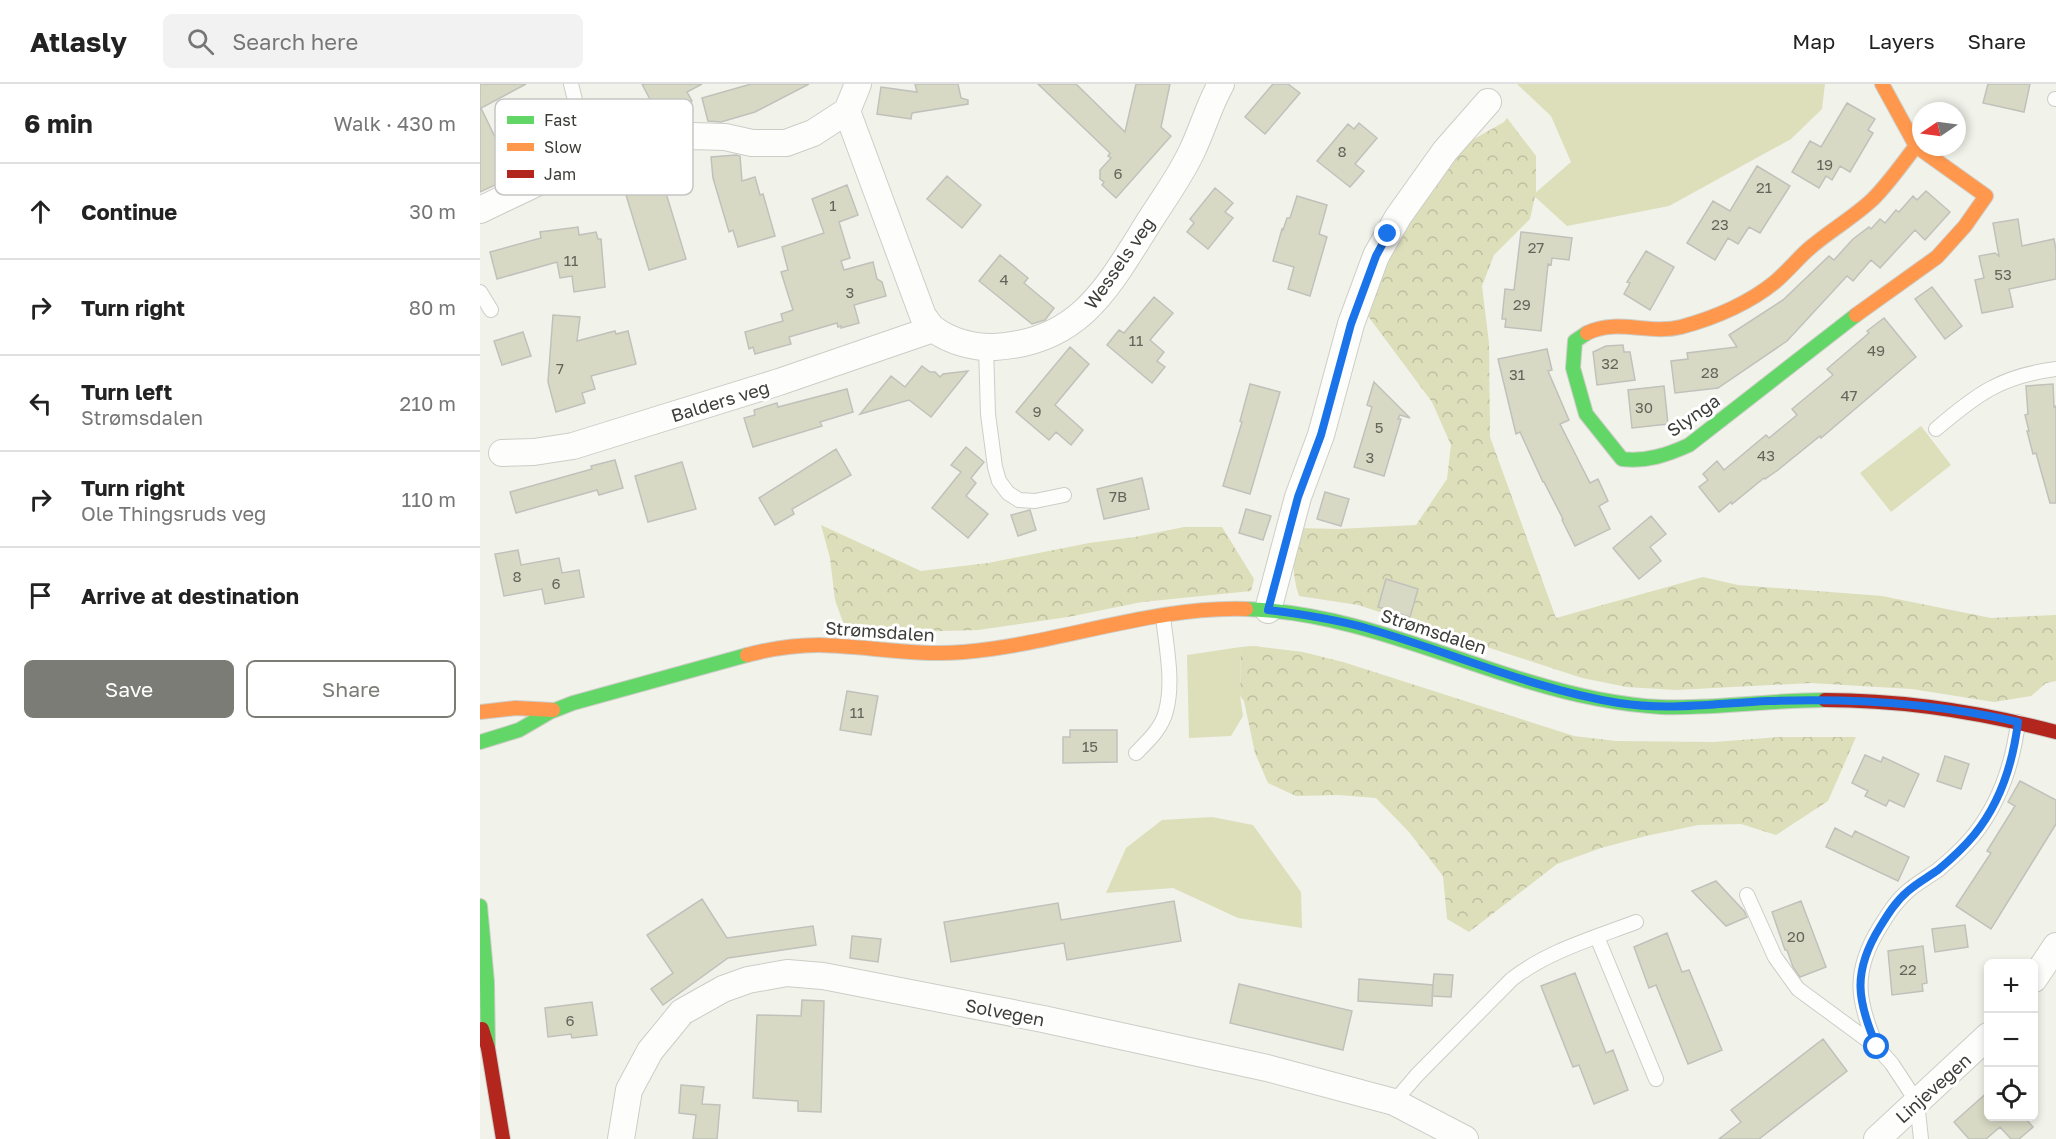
<!DOCTYPE html>
<meta charset="utf-8">
<style>
body{margin:0;font-family:"Golos Text",sans-serif;background:#f2f2f2;color:#222}
.controls{position:absolute;right:18px;bottom:18px;display:grid;overflow:hidden;border-radius:9px;box-shadow:0 3px 9px #0003}
.controls button{width:54px;height:54px;display:grid;place-items:center;padding:0;border:0;border-bottom:2px solid #e0e0e0;background:#fff;color:#222;font:30px sans-serif}
.compass{position:absolute;left:1432px;top:18px;width:54px;height:54px;border-radius:50%;background:#fff;box-shadow:0 3px 9px #0003;rotate:257deg}
.stop{position:absolute;width:18px;height:18px;margin:-14px;border:4px solid #1a73e8;border-radius:50%;background:#fff}
.stop.end{background:#1a73e8;border-color:#fff;box-shadow:0 2px 6px #0008}
.list{margin:0;padding:0;list-style:none}
h2{display:flex;justify-content:space-between;align-items:center;height:78px;margin:0;padding:0 24px;font-size:26px}
h2 small{font-size:20px;font-weight:400;color:#767676}
.list li{display:grid;grid-template-columns:39px 1fr auto;gap:18px;align-items:center;box-sizing:border-box;height:96px;padding:0 24px;border-top:2px solid #e0e0e0}
.list b{display:block;font-size:22px;white-space:nowrap}
.list p{margin:0;font-size:20px;white-space:nowrap;color:#767676}
.list em{font-size:20px;font-style:normal;color:#767676}
.actions{display:flex;gap:12px;padding:18px 24px}
.actions a{flex:1;padding:14px 0;border:2px solid #7c7c76;border-radius:9px;text-align:center;font-size:21px;color:#7c7c76}
.actions .main{background:#7c7c76;color:#fff}
.icon{flex:none;width:33px;height:33px;fill:none;stroke:currentColor;stroke-width:2;stroke-linecap:round;stroke-linejoin:round}
.map{position:relative;flex:none;width:1576px;height:1055px;overflow:hidden}
header{display:flex;align-items:center;gap:36px;box-sizing:border-box;height:84px;padding:0 30px;background:#fff;border-bottom:2px solid #e0e0e0}
header strong{font-size:28px}
nav{display:flex;gap:33px;margin-inline-start:auto;font-size:21px}
.search{width:420px;height:54px;background:#f2f2f2;display:flex;align-items:center;gap:15px;box-sizing:border-box;padding:0 21px;border-radius:9px;color:#767676;font-size:22px}
main{display:flex}
aside{flex:1;background:#fff}
.map>svg:first-child{display:block}
</style>
<header>
<strong>Atlasly</strong>
<div class="search"><svg class="icon" aria-label="search" viewBox="0 0 24 24"><circle cx="10" cy="10" r="6"/><path d="M15 15l6 6"/></svg>Search here</div>
<nav><a>Map</a><a>Layers</a><a>Share</a></nav>
</header>
<main>
<aside>
<h2>6 min<small>Walk · 430 m</small></h2>
<ul class="list">
<li><svg class="icon" aria-label="ahead" viewBox="0 0 24 24"><path d="M12 20V5M6 11l6-6 6 6"/></svg><div><b>Continue</b></div><em>30 m</em></li>
<li><svg class="icon" aria-label="right" viewBox="0 0 24 24"><path d="M7 20v-9h11M14 6l5 5-5 5"/></svg><div><b>Turn right</b></div><em>80 m</em></li>
<li><svg class="icon" aria-label="left" viewBox="0 0 24 24"><path d="M17 20v-9H6M10 6l-5 5 5 5"/></svg><div><b>Turn left</b><p>Strømsdalen</p></div><em>210 m</em></li>
<li><svg class="icon" aria-label="right" viewBox="0 0 24 24"><path d="M7 20v-9h11M14 6l5 5-5 5"/></svg><div><b>Turn right</b><p>Ole Thingsruds veg</p></div><em>110 m</em></li>
<li><svg class="icon" aria-label="arrive" viewBox="0 0 24 24"><path d="M6 21V4h12l-3 4 3 4H6"/></svg><div><b>Arrive at destination</b></div></li>
</ul>
<div class="actions"><a class="main">Save</a><a>Share</a></div>
</aside>
<div class="map">
<svg width="1576" height="1055" viewBox="0 0 1576 1055">
<defs>
<pattern id="forest-crowns" width="20" height="18" patternUnits="userSpaceOnUse" patternTransform="scale(1.5)"><rect width="20" height="18" fill="#dddeba"/><path d="M2 6a3 3 0 1 1 6 0M12 15a3 3 0 1 1 6 0" fill="none" stroke="#bfbfa1"/></pattern>
</defs>
<rect width="100%" height="100%" fill="#f1f2ea"/>
<!-- grass -->
<path fill="#dddeba" d="M1037,0H1345L1342,25L1311,55L1189,122L1087,142L1053,111L1091,78L1071,32Z
M1441,342L1471,381L1411,428L1380,389Z
M761,563L760,612L763,632L751,652L709,654L707,571Z
M732,733L773,741L821,808L822,844L758,834L693,804L626,809L646,764L682,736Z"/>
<!-- forest -->
<path fill="url(#forest-crowns)" d="M1027,34L1056,72V108L1050,135L1014,171L1002,202L1009,259L1010,353L1076,534L1223,493L1258,501L1402,512L1511,534L1576,531V597L1566,599L1551,612L1514,618L1432,605L1331,599L1196,606L1147,603L1102,594L878,521L819,512C811,489 813,467 818,444L858,445L936,441L967,395L971,361L952,318L888,232L893,184L975,66L1024,38Z
M341,441L441,487L508,479L609,459L655,453L704,443H742L774,495L771,507L662,518L588,533L498,546L431,548L364,541L355,516L350,474Z
M774,562L823,568L863,578L1094,652L1136,657L1234,658L1301,653H1376L1348,717L1296,751L1261,740L1218,741L1166,752L1121,764L1077,780L989,848L967,835L963,792L929,748L896,714L859,711L816,712L788,699L775,669L764,617L760,612L761,563Z"/>
<!-- building -->
<path fill="#d8d9c4" stroke="#c0c1bb" stroke-width="1.5" d="M0,0H46L1,24L31,86L28,95L0,108Z
M162,0H222L207,8L212,17L188,29L183,20L175,25Z
M271,0H329L275,28L241,38L228,37L222,14Z
M435,0H478L481,14L488,16V20L432,29L431,35L397,30L401,3L437,8Z
M558,0H596L645,48L656,0H690L681,43L691,52L636,114L622,101L624,98L620,95V86L631,74L628,72L630,69Z
M793,0H808L820,9L785,50L765,33Z
M1508,0H1550L1544,28L1503,19Z
M1367,19L1395,35L1388,46L1393,49L1370,88L1360,82L1352,96L1346,92L1339,104L1312,88L1330,57L1341,63Z
M879,39L897,54L875,80L884,87L870,103L837,77L868,40L874,45Z
M256,71L260,72L262,97L275,93L280,111L283,110L295,152L258,163L253,146L249,148L233,94L231,73Z
M1277,82L1310,102L1280,149L1269,143L1258,160L1248,154L1235,176L1207,159L1233,117L1250,127Z
M179,86L206,175L169,186L142,98Z
M467,92L501,121L482,144L447,115Z
M367,101L378,131L359,138L370,174L361,177L364,186L393,178L397,195L402,198L406,212L374,221L379,239L361,244V242L358,243L357,239L309,253L311,260L275,270L273,263L269,265L265,248L303,237L301,230L313,226L301,188L308,186L302,163L344,149L332,115Z
M735,104L753,119L745,128L753,134L728,165L707,148L714,139L710,135Z
M1446,107L1470,128L1445,156L1435,146L1400,184L1391,176L1373,197L1367,192L1307,257L1238,304L1195,309L1191,277L1208,275L1207,269L1257,263L1249,251L1303,216L1349,172L1354,176L1373,155L1389,143L1391,145L1400,135L1405,139L1416,126L1419,128L1433,112L1437,116Z
M817,112L847,121L839,150L847,153L830,212L808,205L814,183L793,177L802,145L803,146L807,134H810Z
M1538,135L1542,162L1574,155L1576,166V195L1529,205L1533,223L1502,229L1495,196L1504,194L1499,172L1515,169L1519,172L1513,139Z
M98,143L99,151L116,148L118,155H121L125,203L94,208L92,192L80,194L77,178L17,195L10,168L61,154L60,148Z
M1041,148L1092,154L1089,176L1072,174L1071,181L1068,180L1061,247L1025,243L1026,235H1022L1025,205L1034,206Z
M1166,167L1194,183L1170,226L1144,210L1150,199L1147,198Z
M520,171L548,194L544,199L574,224L565,236L552,240L499,197Z
M1452,203L1482,242L1465,255L1435,215Z
M674,213L693,229L670,256L684,268L677,277L685,283L672,299L627,261L639,246L644,249Z
M73,231L100,233L97,257L135,247L136,250L148,247L156,280L111,292L115,305L102,309L105,319L76,328L68,298Z
M1404,234L1436,273L1341,354L1340,352L1298,386L1285,395L1284,394L1252,420L1251,418L1239,428L1219,403L1228,396L1223,390L1237,377L1244,386L1286,351L1289,354L1317,331L1312,325L1353,291L1347,285L1389,249L1387,247Z
M43,248L51,272L22,281L14,257Z
M1143,261L1144,268H1150L1155,296L1117,301L1113,268L1126,262Z
M590,263L609,280L575,321L603,346L591,361L576,348L569,356L536,328Z
M1067,265L1072,286L1068,287L1089,336L1080,340L1110,399L1118,395L1128,417L1119,422L1130,445L1095,462L1082,436L1083,435L1064,398H1063L1040,348L1036,350L1018,275Z
M442,282L450,288H455L460,293L463,290L488,287L451,333L429,316L380,330L411,292L425,303Z
M894,298L930,334L920,331L918,335H921L904,392L874,383L892,323L887,321Z
M770,300L800,308L770,410L743,402L762,338L760,337Z
M1573,300L1574,323L1576,322V419H1570L1556,369L1553,370L1547,347H1549L1545,331L1548,330L1546,302Z
M1184,302L1188,340L1152,344L1148,306Z
M367,305L373,328L340,338L342,342L273,363L264,334L275,331L274,326L297,319L298,323Z
M486,363L504,378L491,394L496,399L486,412L508,430L488,454L452,424L481,388L471,381Z
M356,365L371,391L312,425L314,430L295,441L279,414Z
M135,376L143,404L119,411L117,406L36,429L30,408L112,385L111,382Z
M202,378L216,425L168,438L155,392Z
M662,394L669,425L624,435L617,405Z
M845,408L869,415L861,442L837,435Z
M766,425L791,432L783,456L759,449Z
M550,426L556,446L538,452L531,431Z
M1171,432L1186,450L1170,463L1181,477L1159,495L1133,464Z
M38,466L41,481L79,474L82,489L99,486L104,513L65,520L62,505L24,512L15,470Z
M906,495L938,505L930,533L898,523Z
M367,607L398,612L391,651L360,646Z
M590,646H637V678L583,679V653H590Z
M1385,671L1401,678L1403,673L1439,690L1424,723L1409,716L1406,722L1385,712L1388,707L1372,699Z
M1465,672L1489,680L1481,705L1457,697Z
M1540,697L1576,716V740L1511,845L1476,822L1511,769L1507,767L1535,722L1528,718Z
M1355,744L1372,753L1375,747L1429,773L1418,797L1346,763Z
M1236,797L1264,827L1267,833L1246,842L1212,807Z
M222,815L247,854L333,842L336,861L248,874L183,921L171,905L193,889L167,851Z
M694,817L701,857L587,876L584,859L471,878L464,838L578,819L581,836Z
M1321,817L1346,883L1320,893L1313,883L1307,866H1305L1292,828Z
M1485,841L1488,863L1455,868L1452,845Z
M1187,849L1202,888L1209,886L1242,966L1208,980L1176,901L1169,904L1154,863Z
M372,852L401,855L398,878L370,874Z
M1443,862L1447,899L1442,900L1443,907L1412,911L1408,867Z
M1095,889L1126,969L1133,966L1148,1006L1114,1020L1099,981L1093,983L1061,902Z
M954,890L973,891L971,913L952,912Z
M879,895L953,901L952,922L878,917Z
M759,900L872,927L863,966L750,939Z
M322,916L344,917L341,1028L318,1027V1017L273,1014L277,931L321,932Z
M112,918L117,951L92,954L91,950L68,953L65,924Z
M1343,955L1367,987L1279,1055H1239L1261,1038L1251,1026Z
M201,1001L224,1003L222,1020L240,1021L237,1055H213L216,1031L199,1029Z
M1509,1007V1032H1543L1553,1043L1539,1055H1531L1520,1043L1506,1055H1489L1474,1038Z"/>
<g fill="none" stroke-linecap="round" stroke-linejoin="round">
<!-- lane casing -->
<g stroke="#cdcdc7" stroke-width="16">
<path id="lane" d="M91,0L101,40L105,76
M1575,15H1576
M0,208L11,226
M506,263L508,330L515,383L519,397L528,409L539,416L555,417L584,411
M1456,345C1497,310 1521,292 1576,285
M656,669C668,657 682,644 686,627C694,597 686,562 683,532
M1267,811L1295,873L1318,905L1397,963L1412,980L1437,1018L1441,1055
M1117,853L1176,995
M1397,963C1377,917 1372,888 1400,843C1408,830 1416,817 1428,807C1437,799 1448,793 1458,786C1470,776 1484,763 1494,751C1520,718 1533,679 1538,638
M914,1018L937,991L1032,895C1068,867 1114,854 1156,838"/>
</g>
<!-- street casing -->
<g stroke="#cdcdc7" stroke-width="28">
<path id="street" d="M367,27L443,232C447,237 450,243 455,246C471,258 496,264 515,263C599,258 627,205 667,141C682,117 700,93 712,67C723,44 729,21 741,0
M0,126L105,76L170,58L212,52L245,53L272,59H306L333,49L367,27L378,0
M22,369L54,368L93,362L299,298L453,245
M788,526L818,413L841,351L871,240L896,172L918,133L965,67L1008,18
M1554,895L1576,862
M141,1055L149,1006L170,967L202,928L243,905L268,896L307,889L343,892L563,935L787,984L914,1018L985,1055
M1397,1055L1508,952"/>
</g>
<!-- fast casing -->
<g stroke="#cdcdc7" stroke-width="16">
<path id="fast" d="M1107,249L1095,257L1093,284L1106,330L1142,375C1166,378 1187,371 1209,361L1376,231
M766,525C890,529 999,592 1118,615C1139,619 1160,622 1181,623C1235,625 1291,616 1345,616
M0,658L39,646L70,628L93,619L267,571
M0,822L7,898L8,964"/>
</g>
<!-- slow casing -->
<g stroke="#cdcdc7" stroke-width="16">
<path id="slow" d="M1376,231L1457,173L1485,142L1506,112L1436,62L1402,0
M1107,249C1137,234 1169,251 1201,243C1234,234 1269,219 1295,198C1308,187 1319,173 1331,163C1351,146 1374,133 1393,115C1409,99 1422,80 1436,62
M267,571C290,565 314,561 339,561C388,562 433,572 484,568C578,560 671,522 766,525
M0,628L36,624L73,626"/>
</g>
<!-- jam casing -->
<g stroke="#cdcdc7" stroke-width="16">
<path id="jam" d="M1345,616C1424,616 1500,628 1576,648
M2,945L8,964L23,1055"/>
</g>
<!-- lane -->
<use href="#lane" stroke="#fdfdfc" stroke-width="14"/>
<!-- street -->
<use href="#street" stroke="#fdfdfc" stroke-width="26"/>
<!-- fast -->
<use href="#fast" stroke="#63d668" stroke-width="14"/>
<!-- slow -->
<use href="#slow" stroke="#ff974d" stroke-width="14"/>
<!-- jam -->
<use href="#jam" stroke="#b3261e" stroke-width="14"/>
</g>
<g fill="none" stroke-linecap="round" stroke-linejoin="round">
<!-- route -->
<path stroke="#1a73e8" stroke-width="8" d="M908,150L896,172L871,240L841,351L818,413L788,526C821,530 854,535 886,544C971,568 1052,605 1139,619C1190,627 1239,619 1289,617C1373,614 1456,619 1538,638C1533,679 1521,718 1494,751C1484,763 1470,776 1458,786C1448,793 1437,799 1428,807C1416,817 1408,830 1400,843C1372,888 1377,917 1397,963"/>
</g>
<g text-anchor="middle" dominant-baseline="central" stroke-width="6" stroke-linejoin="round" paint-order="stroke">
<!-- number labels -->
<g font-size="15" fill="#64645b">
<text x="862" y="67">8</text>
<text x="1345" y="80">19</text>
<text x="638" y="89">6</text>
<text x="1284" y="103">21</text>
<text x="353" y="121">1</text>
<text x="1240" y="140">23</text>
<text x="1056" y="163">27</text>
<text x="91" y="176">11</text>
<text x="1523" y="190">53</text>
<text x="524" y="195">4</text>
<text x="370" y="208">3</text>
<text x="1042" y="220">29</text>
<text x="656" y="256">11</text>
<text x="1396" y="266">49</text>
<text x="1130" y="279">32</text>
<text x="80" y="284">7</text>
<text x="1230" y="288">28</text>
<text x="1037" y="290">31</text>
<text x="1369" y="311">47</text>
<text x="1164" y="323">30</text>
<text x="557" y="327">9</text>
<text x="899" y="343">5</text>
<text x="1286" y="371">43</text>
<text x="890" y="373">3</text>
<text x="638" y="412">7B</text>
<text x="37" y="492">8</text>
<text x="76" y="499">6</text>
<text x="377" y="628">11</text>
<text x="610" y="662">15</text>
<text x="1316" y="852">20</text>
<text x="1428" y="885">22</text>
<text x="90" y="936">6</text>
</g>
<!-- street labels -->
<g font-size="18" fill="#3d3d38" stroke="#fff">
<text transform="translate(639 179) rotate(-55)">Wessels veg</text>
<text transform="translate(240 317) rotate(-17)">Balders veg</text>
<text transform="translate(1213 331) rotate(-35)">Slynga</text>
<text transform="translate(400 547) rotate(4)">Strømsdalen</text>
<text transform="translate(954 547) rotate(18)">Strømsdalen</text>
<text transform="translate(525 928) rotate(11)">Solvegen</text>
<text transform="translate(1453 1004) rotate(-42)">Linjevegen</text>
</g>
</g>
<!-- legend -->
<rect x="15" y="15" width="198" height="96" rx="9" fill="#fff" stroke="#c5c5c3" stroke-width="1.5"/>
<rect x="27" y="32" width="27" height="8" fill="#63d668"/>
<rect x="27" y="59" width="27" height="8" fill="#ff974d"/>
<rect x="27" y="86" width="27" height="8" fill="#b3261e"/>
<g font-size="16" fill="#3d3d38">
<text x="64" y="42">Fast</text>
<text x="64" y="69">Slow</text>
<text x="64" y="96">Jam</text>
</g>
</svg>
<div class="controls">
<button>+</button>
<button>−</button>
<button><svg class="icon" aria-label="locate" viewBox="0 0 24 24"><circle cx="12" cy="12" r="6"/><path d="M12 2v4M12 18v4M2 12h4M18 12h4"/></svg></button>
</div>
<svg class="compass" viewBox="-18 -18 36 36"><path d="M0-13l5 13h-10z" fill="#e53935"/><path d="M0 13l5-13h-10z" fill="#767676"/></svg>
<div class="stop" style="left:1397px;top:963px"></div>
<div class="stop end" style="left:908px;top:150px"></div>
</div>
</main>
